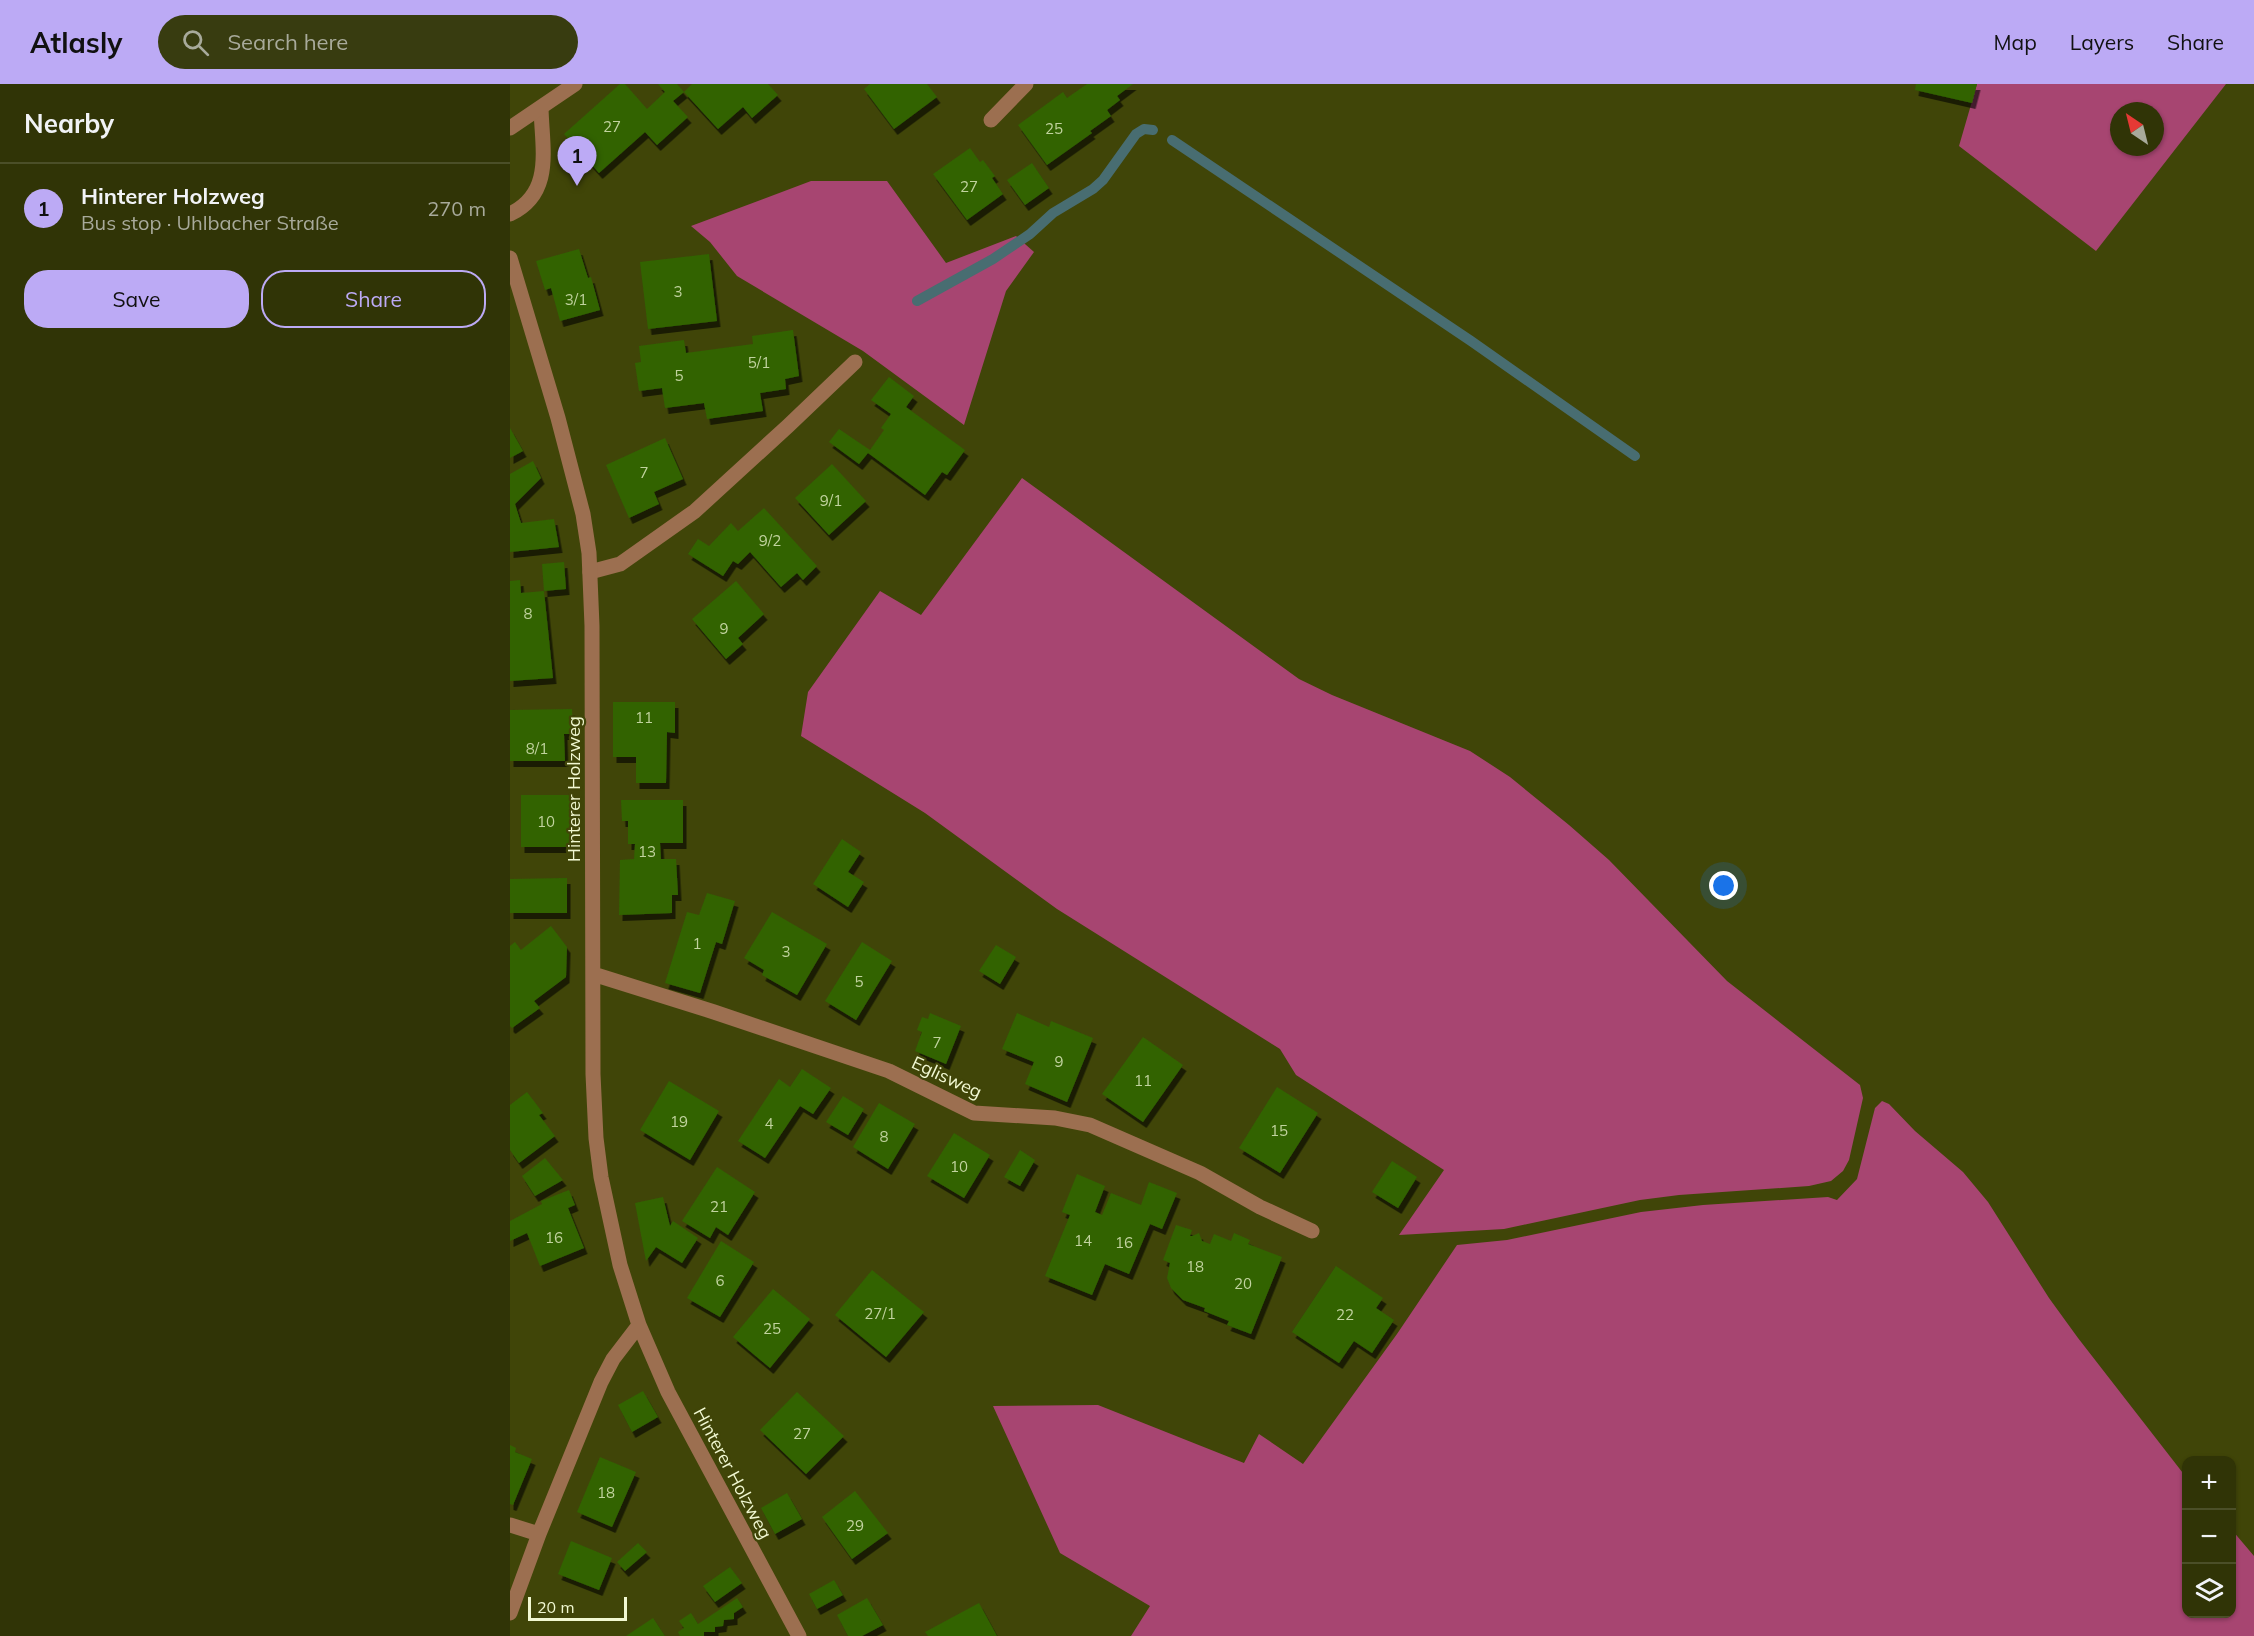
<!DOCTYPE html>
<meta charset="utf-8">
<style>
body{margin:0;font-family:Mulish,sans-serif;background:#383c10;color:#f1f3f6}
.controls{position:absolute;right:18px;bottom:18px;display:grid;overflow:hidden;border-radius:12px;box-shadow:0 2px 4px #0004}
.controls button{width:54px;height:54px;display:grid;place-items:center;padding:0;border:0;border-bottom:2px solid #4b4f28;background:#303406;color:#f1f3f6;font:30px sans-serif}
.compass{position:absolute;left:1600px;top:18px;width:54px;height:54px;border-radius:50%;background:#303406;box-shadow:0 2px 4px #0004;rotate:325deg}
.scale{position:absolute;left:18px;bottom:15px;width:99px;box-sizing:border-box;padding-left:6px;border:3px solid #f1f8d2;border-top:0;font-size:16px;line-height:21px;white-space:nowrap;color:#f1f8d2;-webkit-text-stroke:4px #404508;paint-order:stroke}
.you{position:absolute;left:1214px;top:802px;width:21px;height:21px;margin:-15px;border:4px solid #fff;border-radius:50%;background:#1a73e8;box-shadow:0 0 0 9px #1a73e833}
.badge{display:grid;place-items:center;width:39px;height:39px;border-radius:50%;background:#bcaaf5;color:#111;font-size:20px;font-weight:700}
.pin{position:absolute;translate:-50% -50px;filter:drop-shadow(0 2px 3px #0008)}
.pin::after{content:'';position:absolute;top:32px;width:21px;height:18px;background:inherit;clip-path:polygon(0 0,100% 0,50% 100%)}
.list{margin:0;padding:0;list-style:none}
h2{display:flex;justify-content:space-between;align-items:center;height:78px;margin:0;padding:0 24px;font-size:26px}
h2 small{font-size:20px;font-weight:400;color:#a8aa9b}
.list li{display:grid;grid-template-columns:39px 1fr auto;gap:18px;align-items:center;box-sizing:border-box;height:90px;padding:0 24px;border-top:2px solid #4b4f28}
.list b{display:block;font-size:22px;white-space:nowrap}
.list p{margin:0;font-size:20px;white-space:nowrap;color:#a8aa9b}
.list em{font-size:20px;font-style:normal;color:#a8aa9b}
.actions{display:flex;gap:12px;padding:18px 24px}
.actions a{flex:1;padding:14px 0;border:2px solid #bcaaf5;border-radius:24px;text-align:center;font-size:21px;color:#bcaaf5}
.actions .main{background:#bcaaf5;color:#111}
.icon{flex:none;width:33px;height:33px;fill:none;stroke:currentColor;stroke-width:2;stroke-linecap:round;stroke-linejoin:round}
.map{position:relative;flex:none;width:1744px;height:1552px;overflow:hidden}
header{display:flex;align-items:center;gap:36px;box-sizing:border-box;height:84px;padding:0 30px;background:#bcaaf5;color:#111}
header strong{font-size:28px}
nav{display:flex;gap:33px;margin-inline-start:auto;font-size:21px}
.search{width:420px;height:54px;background:#383c10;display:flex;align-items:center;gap:15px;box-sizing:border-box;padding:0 21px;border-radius:33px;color:#a8aa9b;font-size:22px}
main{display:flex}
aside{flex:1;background:#303406}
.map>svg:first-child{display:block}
</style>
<header>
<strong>Atlasly</strong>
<div class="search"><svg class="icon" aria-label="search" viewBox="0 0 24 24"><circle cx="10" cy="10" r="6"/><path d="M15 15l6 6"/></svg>Search here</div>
<nav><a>Map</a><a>Layers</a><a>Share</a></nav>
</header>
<main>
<aside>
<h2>Nearby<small></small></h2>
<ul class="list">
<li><span class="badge">1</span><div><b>Hinterer Holzweg</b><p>Bus stop · Uhlbacher Straße</p></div><em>270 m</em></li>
</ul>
<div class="actions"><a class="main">Save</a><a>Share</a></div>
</aside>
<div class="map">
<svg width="1744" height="1552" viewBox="0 0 1744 1552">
<defs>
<filter id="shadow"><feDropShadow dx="3.5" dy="6" stdDeviation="0" flood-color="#0009"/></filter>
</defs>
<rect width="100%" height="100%" fill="#404508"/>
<!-- green -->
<path fill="#a74571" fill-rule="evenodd" d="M1467,0H1716L1586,167L1449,62ZM1609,27H1645V63H1609Z
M301,97H377L436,179L506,152L524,168L496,207L454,341L353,267L227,192L200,158L181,142Z
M512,394L789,595L822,611L960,667L1000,693L1059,741L1099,776L1217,897L1350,1001L1353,1014L1339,1076L1333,1087L1321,1097L1299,1102L1169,1111L1130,1116L994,1145L889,1151L934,1086L786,991L770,965L547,825L415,729L291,652L298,608L370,507L411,531Z
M1372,1017L1379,1020L1405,1047L1453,1088L1478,1118L1539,1214L1568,1254L1676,1393V1530H1722V1446L1744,1472V1552H621L640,1522L550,1469L483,1322L588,1321L734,1379L749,1350L793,1380L887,1250L947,1161L997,1156L1131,1128L1193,1121L1318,1113L1327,1116L1347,1095L1365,1024Z"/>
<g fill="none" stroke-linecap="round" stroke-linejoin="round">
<!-- stream -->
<path stroke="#486d71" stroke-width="10" d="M662,56L961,257L1125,372
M407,217L483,175L520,150L543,129L583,105L593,96L626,50L634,45L643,46"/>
</g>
<!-- building -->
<path fill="#316304" filter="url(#shadow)" d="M110,0H115L137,25L155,8L148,0H167L174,8L163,17L178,33L147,61L135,48L89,89L54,50Z
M182,0H258L268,11L242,34L233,23L208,45L174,8Z
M360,0H417L427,13L384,45L354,5Z
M577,0H623L607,12L610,16L597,26L601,32L580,47L582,49L537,81L508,41L553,8L557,14Z
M1406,0H1467L1462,19L1405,6Z
M460,64L470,78L473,76L485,92L482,94L493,110L457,136L423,90Z
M522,79L539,104L515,121L497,96Z
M69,165L78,194L81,193L90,226L50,237L41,204L35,206L26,177Z
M199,170L207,237L138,245L130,178Z
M283,246L289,292L275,295L276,305L250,309L253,327L197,335L194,319L155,324L152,304L129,307L125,279L131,278L129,262L174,256L176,269L243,260L242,252Z
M379,293L404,312L396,323L455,366L437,391L432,388L415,411L358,369L349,380L319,358L329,345L360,366L374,346L371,344L381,330L361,316Z
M0,344L13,367L0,374Z
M155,354L173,395L144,408L149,420L119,434L96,381Z
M23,377L31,394L5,420L11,439L44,435L49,463L0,468V390Z
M322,380L356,417L319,451L285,414Z
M254,424L307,482L293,496L287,489L271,503L240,468L228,480L223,477L213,492L178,470L188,455L199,462L221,439L228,447Z
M54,478L56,505L34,507L32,480Z
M10,496L11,509L34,507L43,594L0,597V497Z
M226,497L254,530L228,554L233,560L216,575L182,535Z
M103,618H165V649L157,648L156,699H126V673H103Z
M62,625L63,650H54L55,677H0V626Z
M11,711H61V763H11Z
M111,716H173V759H150L151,775H166L168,811H162V829L109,831L110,776L124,775L125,760H118V737H112Z
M332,755L351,768L338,788L354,798L338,823L303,800Z
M57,794V829H0V795Z
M197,809L225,817L212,860L206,858L190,909L155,899L177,828L189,831Z
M262,828L317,860L287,911L252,891L254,886L234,874Z
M41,842L57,863L56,893L24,917L30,924L2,944L0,942V862L5,858L11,866Z
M352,858L382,877L346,936L315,917Z
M486,861L506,873L490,900L469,887Z
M420,929L451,942L436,980L405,967L412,948L407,946L412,933L418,935Z
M507,929L539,943L541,937L583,954L557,1018L515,1000L524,978L492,965Z
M633,953L673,981L633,1038L592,1010Z
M292,985L321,1004L303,1030L290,1022L255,1074L228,1057L269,995L280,1003Z
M159,997L209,1027L180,1076L130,1046Z
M767,1003L808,1029L770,1089L729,1064Z
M17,1008L33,1029L29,1031L45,1052L9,1079L0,1066V1021Z
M333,1012L354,1025L338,1051L316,1038Z
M369,1019L405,1040L378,1085L343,1063Z
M444,1049L480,1071L454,1114L417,1092Z
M510,1066L525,1076L510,1102L494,1093Z
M35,1074L53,1096L25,1112L12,1092Z
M882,1077L907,1093L888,1124L862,1108Z
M207,1083L245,1108L218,1151L206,1143L200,1154L172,1137Z
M567,1090L595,1102L585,1128L592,1131L601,1109L631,1121L639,1098L667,1109L652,1145L640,1140L619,1190L595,1180L582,1211L535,1192L560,1131L552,1128Z
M59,1106L65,1121L58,1124L74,1164L30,1182L17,1149L0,1157V1137L32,1120L31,1117Z
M153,1113L160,1142L163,1137L188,1154L172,1179L146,1163L136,1177L125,1119Z
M666,1141L682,1146L680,1152H682L689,1149L692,1157L700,1160L704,1150L721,1157L724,1149L740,1156L738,1160L772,1173L741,1250L717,1241L719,1237L694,1227L695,1224L673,1216L661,1204L657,1194L660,1179L653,1176Z
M211,1157L244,1178L210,1233L177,1214Z
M826,1182L873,1214L866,1224L884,1236L862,1269L844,1257L829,1279L782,1248Z
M362,1186L414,1228L376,1273L325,1231Z
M263,1205L300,1235L260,1284L223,1253Z
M133,1307L148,1333L122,1348L108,1321Z
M287,1308L334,1352L296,1390L250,1346Z
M0,1361L6,1364L5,1368L22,1375L3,1421L0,1420Z
M90,1373L126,1388L102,1443L67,1428Z
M345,1407L378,1449L342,1475L312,1433Z
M277,1409L292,1435L265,1450L251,1424Z
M61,1457L102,1474L89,1506L48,1490Z
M128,1459L137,1468L115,1487L107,1478Z
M220,1483L232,1499L205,1518L193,1502Z
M324,1496L333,1511L307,1525L299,1510Z
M227,1514L233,1523L224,1529V1535L214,1536L213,1542L205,1543V1548H194V1552H170L168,1548L174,1544L169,1537L181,1529L188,1540Z
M357,1514L373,1541L352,1552H338L327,1531Z
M469,1519L487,1552H418L415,1548Z
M143,1534L155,1552H116Z"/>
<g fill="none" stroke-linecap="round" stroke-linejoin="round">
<!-- service -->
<path stroke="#9c6f50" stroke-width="15" d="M0,130C44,109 32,65 31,24
M80,488L110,480L185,427L278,342L345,278"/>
<!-- minor -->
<path stroke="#9c6f50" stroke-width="15" d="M481,36L516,0
M0,44L65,0
M0,174L48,334L73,430L79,469L82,542L83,990L86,1054L91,1093L110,1181L129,1241L158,1308L289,1552
M83,890L204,928L379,987L464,1029L545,1034L580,1041L690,1089L750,1123L802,1147
M0,1441L29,1450
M0,1529L29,1450L91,1298L103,1275L129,1241"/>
</g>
<g text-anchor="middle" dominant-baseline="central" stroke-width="4.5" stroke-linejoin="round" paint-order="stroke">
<!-- number labels -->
<g font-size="15" fill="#c1d39e">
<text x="102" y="42">27</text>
<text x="544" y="44">25</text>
<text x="459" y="102">27</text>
<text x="168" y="207">3</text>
<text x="66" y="215">3/1</text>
<text x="249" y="278">5/1</text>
<text x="169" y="291">5</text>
<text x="134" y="388">7</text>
<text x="321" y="416">9/1</text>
<text x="260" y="456">9/2</text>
<text x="18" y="529">8</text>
<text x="214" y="544">9</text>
<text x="134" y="633">11</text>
<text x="27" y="664">8/1</text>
<text x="36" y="737">10</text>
<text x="137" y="767">13</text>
<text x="187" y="859">1</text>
<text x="276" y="867">3</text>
<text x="349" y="897">5</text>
<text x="427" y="958">7</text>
<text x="549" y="977">9</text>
<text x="633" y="996">11</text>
<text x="169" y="1037">19</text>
<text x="259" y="1039">4</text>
<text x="769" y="1046">15</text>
<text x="374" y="1052">8</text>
<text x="449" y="1082">10</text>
<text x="209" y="1122">21</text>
<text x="44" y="1153">16</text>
<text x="573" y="1156">14</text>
<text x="614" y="1158">16</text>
<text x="685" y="1182">18</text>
<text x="210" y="1196">6</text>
<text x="733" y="1199">20</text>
<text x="370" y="1229">27/1</text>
<text x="835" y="1230">22</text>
<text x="262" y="1244">25</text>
<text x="292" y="1349">27</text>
<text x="96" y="1408">18</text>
<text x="345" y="1441">29</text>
</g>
<!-- street labels -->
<g font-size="18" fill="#f1f8d2" stroke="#404508">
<text transform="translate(63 705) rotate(-90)">Hinterer Holzweg</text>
<text transform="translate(437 993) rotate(25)">Eglisweg</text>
<text transform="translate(223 1389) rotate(62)">Hinterer Holzweg</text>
</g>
</g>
</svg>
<div class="controls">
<button>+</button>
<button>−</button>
<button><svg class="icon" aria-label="layers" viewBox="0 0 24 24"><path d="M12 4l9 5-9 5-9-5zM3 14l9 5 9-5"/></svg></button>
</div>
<svg class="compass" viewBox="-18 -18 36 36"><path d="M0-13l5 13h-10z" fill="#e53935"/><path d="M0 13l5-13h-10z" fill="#a8aa9b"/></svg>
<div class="scale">20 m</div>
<div class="you"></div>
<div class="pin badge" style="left:67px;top:102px">1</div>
</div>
</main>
